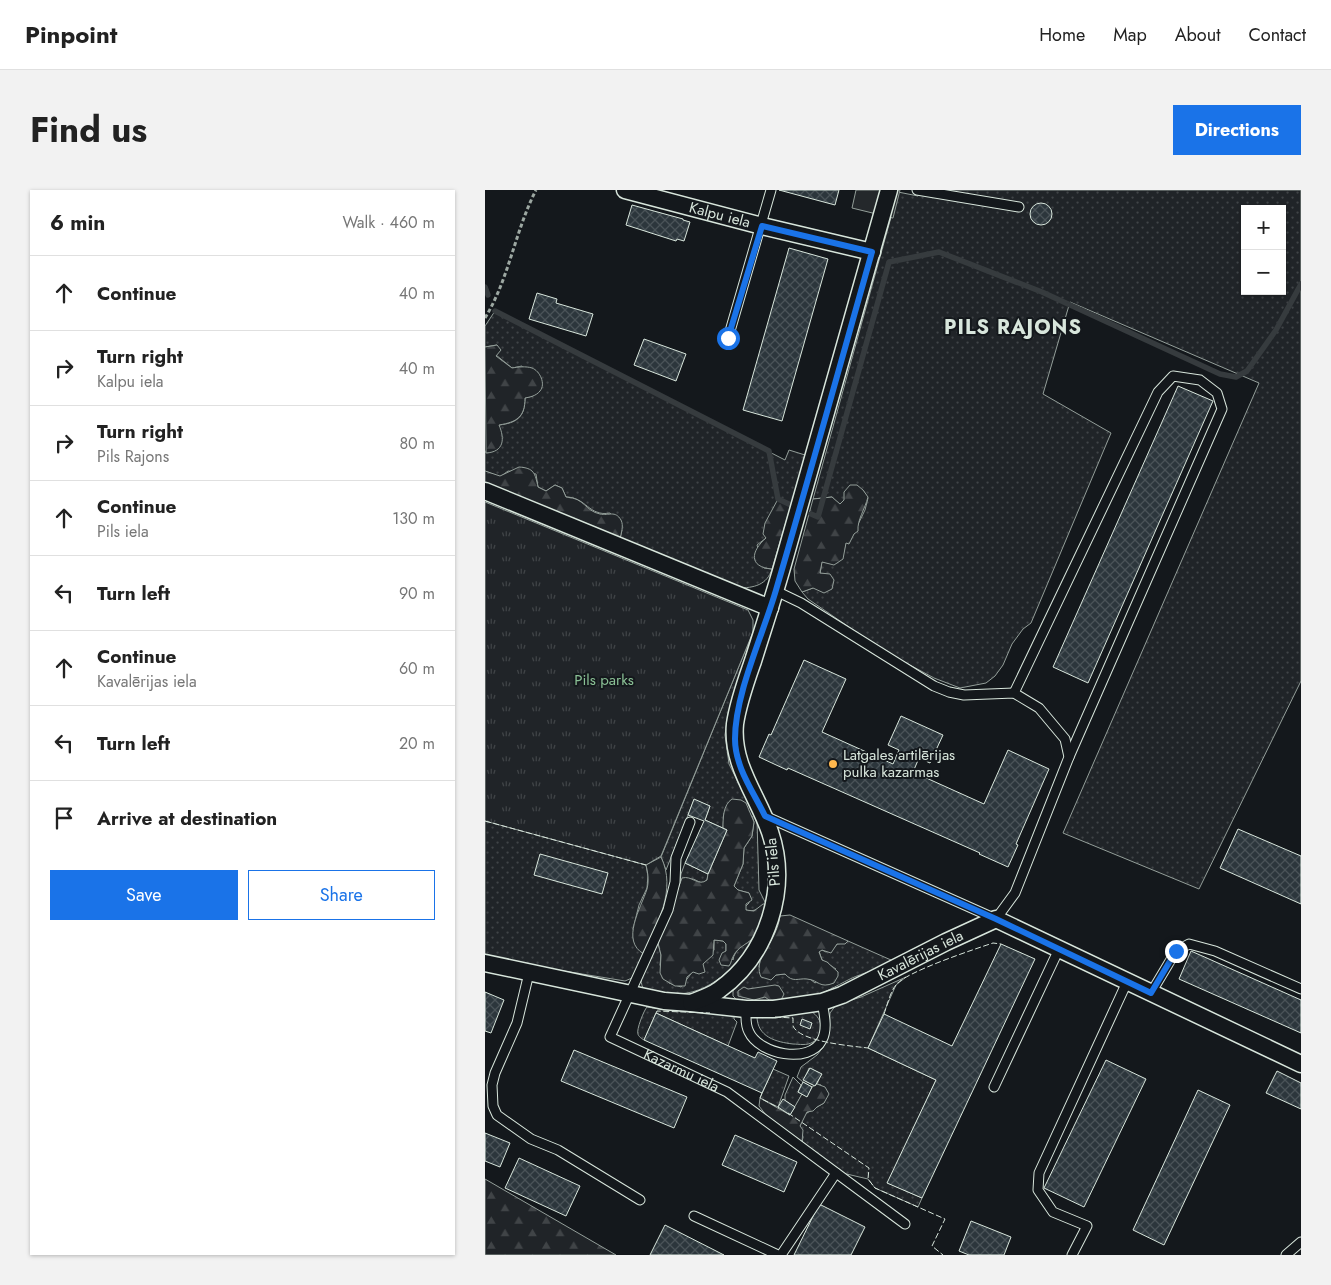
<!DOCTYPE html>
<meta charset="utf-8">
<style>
body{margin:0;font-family:Jost,sans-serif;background:#f2f2f2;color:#222}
.controls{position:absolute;right:15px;top:15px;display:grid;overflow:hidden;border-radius:0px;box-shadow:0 1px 4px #0004}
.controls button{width:45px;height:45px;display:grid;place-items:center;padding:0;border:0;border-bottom:1px solid #e0e0e0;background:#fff;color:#222;font:25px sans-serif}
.stop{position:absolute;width:15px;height:15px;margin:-11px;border:4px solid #1a73e8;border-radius:50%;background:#fff}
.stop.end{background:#1a73e8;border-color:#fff;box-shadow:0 1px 5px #0008}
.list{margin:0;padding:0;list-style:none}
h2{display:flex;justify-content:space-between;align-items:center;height:65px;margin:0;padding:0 20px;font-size:21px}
h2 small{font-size:16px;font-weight:400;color:#767676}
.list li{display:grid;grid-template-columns:32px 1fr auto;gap:15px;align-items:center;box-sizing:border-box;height:75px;padding:0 20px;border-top:1px solid #e0e0e0}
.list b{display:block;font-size:19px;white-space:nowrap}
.list p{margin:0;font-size:16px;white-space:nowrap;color:#767676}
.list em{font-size:16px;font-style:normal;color:#767676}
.actions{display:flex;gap:10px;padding:15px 20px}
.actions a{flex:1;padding:11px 0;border:1px solid #1a73e8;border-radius:0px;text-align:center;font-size:18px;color:#1a73e8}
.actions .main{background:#1a73e8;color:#fff}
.icon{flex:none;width:28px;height:28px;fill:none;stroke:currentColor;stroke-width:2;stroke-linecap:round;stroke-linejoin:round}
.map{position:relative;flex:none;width:816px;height:1065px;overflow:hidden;border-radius:0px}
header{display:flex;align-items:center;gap:30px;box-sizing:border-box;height:70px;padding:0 25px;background:#fff;border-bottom:1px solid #e0e0e0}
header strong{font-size:24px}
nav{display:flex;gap:28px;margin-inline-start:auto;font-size:18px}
.intro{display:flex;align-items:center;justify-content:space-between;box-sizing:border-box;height:120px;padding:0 30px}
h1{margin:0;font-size:35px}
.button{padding:12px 22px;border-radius:0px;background:#1a73e8;color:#fff;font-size:18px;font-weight:700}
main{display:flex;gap:30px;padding:0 30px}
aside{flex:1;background:#fff;border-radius:0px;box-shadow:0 1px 4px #0004}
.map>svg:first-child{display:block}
</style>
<header>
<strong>Pinpoint</strong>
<nav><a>Home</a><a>Map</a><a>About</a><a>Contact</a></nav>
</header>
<div class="intro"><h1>Find us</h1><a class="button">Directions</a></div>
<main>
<aside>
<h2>6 min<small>Walk · 460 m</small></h2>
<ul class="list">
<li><svg class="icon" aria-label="ahead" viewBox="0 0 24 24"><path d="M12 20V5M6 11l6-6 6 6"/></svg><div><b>Continue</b></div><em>40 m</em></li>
<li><svg class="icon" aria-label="right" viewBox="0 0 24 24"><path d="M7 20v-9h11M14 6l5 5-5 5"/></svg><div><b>Turn right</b><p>Kalpu iela</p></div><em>40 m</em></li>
<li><svg class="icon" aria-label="right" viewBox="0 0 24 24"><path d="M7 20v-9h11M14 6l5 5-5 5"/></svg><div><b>Turn right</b><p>Pils Rajons</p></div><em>80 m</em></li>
<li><svg class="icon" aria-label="ahead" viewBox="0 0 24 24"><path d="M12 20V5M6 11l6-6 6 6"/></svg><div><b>Continue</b><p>Pils iela</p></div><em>130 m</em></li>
<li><svg class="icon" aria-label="left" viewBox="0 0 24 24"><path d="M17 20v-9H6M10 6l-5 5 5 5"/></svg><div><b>Turn left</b></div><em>90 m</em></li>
<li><svg class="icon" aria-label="ahead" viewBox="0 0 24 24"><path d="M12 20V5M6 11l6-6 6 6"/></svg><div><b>Continue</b><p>Kavalērijas iela</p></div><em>60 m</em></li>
<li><svg class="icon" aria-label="left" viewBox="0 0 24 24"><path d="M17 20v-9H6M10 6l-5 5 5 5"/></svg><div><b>Turn left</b></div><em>20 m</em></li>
<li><svg class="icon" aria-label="arrive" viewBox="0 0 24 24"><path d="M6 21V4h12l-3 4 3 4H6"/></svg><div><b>Arrive at destination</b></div></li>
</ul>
<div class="actions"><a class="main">Save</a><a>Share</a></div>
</aside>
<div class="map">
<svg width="816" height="1065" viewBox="0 0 816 1065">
<defs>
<pattern id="grass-dots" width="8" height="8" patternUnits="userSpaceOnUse" patternTransform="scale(1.25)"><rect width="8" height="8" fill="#202428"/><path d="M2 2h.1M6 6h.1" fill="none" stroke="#404447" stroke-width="1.8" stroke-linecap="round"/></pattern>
<pattern id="forest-firs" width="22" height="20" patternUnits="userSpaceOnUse" patternTransform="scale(1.25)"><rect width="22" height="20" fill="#202428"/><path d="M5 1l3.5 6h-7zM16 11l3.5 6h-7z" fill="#404447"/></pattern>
<pattern id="park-tufts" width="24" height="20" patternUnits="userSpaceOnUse" patternTransform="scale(1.25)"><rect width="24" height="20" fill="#202428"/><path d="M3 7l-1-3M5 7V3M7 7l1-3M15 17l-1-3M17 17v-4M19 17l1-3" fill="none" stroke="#404447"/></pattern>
<pattern id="building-cross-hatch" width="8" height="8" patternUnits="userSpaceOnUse" patternTransform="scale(1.25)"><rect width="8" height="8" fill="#2c363c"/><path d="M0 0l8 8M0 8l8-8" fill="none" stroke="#4a5358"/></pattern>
</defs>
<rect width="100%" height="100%" fill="#14181c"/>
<!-- grass -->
<path fill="url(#grass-dots)" stroke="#939e99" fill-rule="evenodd" d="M434,0H816V491L714,699L578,643L774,193L585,112L558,204L626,243L546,433L538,439L527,454L518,475L510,486L501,493L475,498L449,488L399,461L323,409L317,402L328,398L335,384L337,371L358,364L361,352L364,353L380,320L383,308L378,300L359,310L355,315L347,307L328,309L413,2L433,6ZM760,19H797V101H760Z
M10,121L300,270L304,260L320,265L306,315L294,309L281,348L272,355L279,378L287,379C282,395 269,398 253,398L135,349L137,340L125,323C104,327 101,307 81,307L77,298L70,295L61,301L53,297L51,284L23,281L15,287L0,281V263L14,235C32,233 40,227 40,208L48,206L37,176L27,178L11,165L12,155L0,157V136Z
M268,442L243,524L240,545L244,574L272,630L274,700L281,714C273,717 270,723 261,720L260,717L264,713V703L253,700L249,696L258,674L259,658L267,646L269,632L267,626L263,622L239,623L238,638L220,630L225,616L209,610L181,680L176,667Z
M0,630L161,675L163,686L162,698L154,715L148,739L159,764L147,788L140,791L36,774L0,764Z
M200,673L223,684L222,690C216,695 214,691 208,689C204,689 199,690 195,691L196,684Z
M268,749C252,777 224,805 189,804C178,804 168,801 158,798C151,784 166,765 173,753L176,765L175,775L184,793L196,797L208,781L211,783L229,760V750L239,751L241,754V761L248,770C249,760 260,753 268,749Z
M363,751L406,770C394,781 379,782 365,789C351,796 338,804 323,808C301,814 277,812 254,812L248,806V800L260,789L275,770L274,777L291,785L300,784L325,789L330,793L351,779L337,770L334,761L337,760L341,762L349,758L352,754L359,753Z
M421,787L411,795L383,858L451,890L403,993L437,1008L433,1017L390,998L383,989L353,982L317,952L318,947L315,936L320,924L339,913L340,909L336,895L332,894L336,884L324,878L319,890L330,896L327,897L318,892L312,887L316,877L332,865L339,856L344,843L345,823L351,815L376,807Z
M162,817L181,820L249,825V829L252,832L243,856L171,823L159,850C157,849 153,846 153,844C151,840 159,820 162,817Z
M324,821C337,825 341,844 328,852C322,856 314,854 308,854C291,852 272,847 272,826Z
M288,879L304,886L293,917L275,908Z
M308,887L316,895L313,902L317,904L310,917L300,911V905Z"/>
<!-- forest -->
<path fill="url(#forest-firs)" stroke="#939e99" d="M12,155L16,160L11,166L27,178C33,177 41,176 47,178C55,181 61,194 55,201C51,206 45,207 40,208C40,227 32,232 14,235C20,249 19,262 1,263L0,157Z
M34,277C49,278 50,283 53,297L61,301L70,295L77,298L81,307C100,308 100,321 115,324C124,326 130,320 136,330C139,336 136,343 135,349L0,294V281L15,286Z
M365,295H372L378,300L383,307C380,319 372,330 373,341L369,344L364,354L361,353L358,369L349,375L337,372L335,383L345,384L349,390L347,399L339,403L328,398L317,402L310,391L309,379L328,309L347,307L355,314L359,310V302Z
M293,309L306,315L287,379C263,377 266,361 281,348L278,344L280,333Z
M247,609L256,610L261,613L269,632L267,646L259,658L258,674L249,696L253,700L264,703L267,710L261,714V720L269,721L278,714H281C279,724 274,742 267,749C262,754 252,758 249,765C246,769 247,772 244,776L236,775L234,770L237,763L241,761V754L238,751L229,750L228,765L218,774L220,782L214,784L208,782L202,787L200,796H190L178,789L175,783L176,765L173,753L197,688C207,685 213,697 222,690L223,684L242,640L238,638C238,628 238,615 247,609Z
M176,667C192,700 172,733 159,764C135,751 156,718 162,699C164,691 163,683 161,675Z
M305,725L363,751L360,754H352L346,763L337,760L334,762L337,770L342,772L353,782V786L349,793C334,799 334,790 322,789C313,788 308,793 300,784L291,785L286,790L276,787C269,772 283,758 289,745C292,739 294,733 295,726Z
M290,795L294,796L299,804L296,810H284L280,807L269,810L253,806V801L259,797L263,799Z
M332,894L340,897L344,904L339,913L332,917L328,921L322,922L315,936L318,940L317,952L281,925L274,916L275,908L305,925L317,904L322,906L327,897Z
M0,989L131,1065H0Z"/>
<!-- park -->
<path fill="url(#park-tufts)" stroke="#939e99" d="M0,312L263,420L268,430V442L176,666L161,675L0,631Z"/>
<!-- parking -->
<path fill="#24282b" stroke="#939e99" d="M371,0H415L408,28L367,18Z"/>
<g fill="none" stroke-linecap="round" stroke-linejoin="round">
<!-- stream -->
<path stroke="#363b3e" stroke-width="5.5" d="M0,97L3,105
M10,121L284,261L293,309L306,315
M326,324L333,327L404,72L454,62L557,102L735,184L751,187L762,181L791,140L816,94"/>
</g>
<!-- building -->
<path fill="url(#building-cross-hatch)" stroke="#d8e6dc" d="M294,0H354L350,15Z
M545 24a11 11 0 1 1 22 0a11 11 0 1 1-22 0Z
M147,15L198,29V30L205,32L199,51L192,49L191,51L141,35Z
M304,58L343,69L297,231L258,220Z
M52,103L72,109L71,113L108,124L101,146L44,129Z
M159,149L201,164L191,191L149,175Z
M693,196L728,211L603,493L568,477Z
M319,470L361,489L337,542L408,574L414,560L403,555L416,526L458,545L445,573L434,568L428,582L499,614L523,560L564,579L531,654L533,655L523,677L494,664L495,663L303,578L302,580L274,567L284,544L286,545Z
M209,609L225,616L220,630L242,640L223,684L200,673L219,631L203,625Z
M753,639L816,666V714L735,678Z
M55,664L123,683L117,704L49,685Z
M516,754L550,769L437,1008L402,993L451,890L383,858L399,824L467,856Z
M706,761L816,810V843L694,789Z
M0,802L19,810L6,843L0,841Z
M171,823L270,868L273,862L292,871L277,903L159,850Z
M317,829L327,833L325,839L315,835Z
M89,860L202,907L189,938L76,891Z
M621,870L661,889L599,1017L559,998Z
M325,878L337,884L330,896L318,890Z
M792,881L816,893V919L781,903Z
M318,892L327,897L322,907L313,902Z
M713,900L745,915L679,1055L648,1040Z
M298,909L310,917L305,925L293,917Z
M0,943L25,953L15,977L0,971Z
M250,945L312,972L299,1002L237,975Z
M34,968L95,996L81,1026L20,998Z
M334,1014L380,1037L366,1065H309Z
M486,1031L526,1047L519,1065H484L474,1061Z
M180,1035L239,1065H165Z"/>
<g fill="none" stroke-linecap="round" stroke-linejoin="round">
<!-- service casing -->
<g stroke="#d8e6dc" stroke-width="11">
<g id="service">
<path d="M432,0L534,17"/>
<path d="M243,148L286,0"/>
<path d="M529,503L673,202L688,186L715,190L732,203L737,219L584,567"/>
<path d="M280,626L511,729L530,703L584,567L580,549L554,518L529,503L479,505L464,502L449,496L316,413L291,401"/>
<path id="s1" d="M205,632L191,668L190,692L183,720L125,847L242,902L420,1034"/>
<path d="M44,783L32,833L10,883L7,895L8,916L12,925L46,949L73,960L155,1010"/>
<path d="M666,803L691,761L704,754L730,761L816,799"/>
<path d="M261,819C261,827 260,835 264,842C274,864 324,875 337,850C343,839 339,823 337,812"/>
<path d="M509,897L574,759"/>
<path d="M209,1026L293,1065"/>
<path d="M296,1065L351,983"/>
<path d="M587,1065L602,1036L568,1022L553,1000L554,983L642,792"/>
<path d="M801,1065L816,1052"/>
</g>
</g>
<!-- minor casing -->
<g stroke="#d8e6dc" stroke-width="19">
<g id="minor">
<path id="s2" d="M140,0L277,36L387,62"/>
<path d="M0,301L285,418"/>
<path id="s3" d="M0,773L179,811L206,813L261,819H289L337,812L357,805L461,752L511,729L816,874"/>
<path d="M206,813C216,809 226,806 234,800C283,765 304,698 285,642C273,606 246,575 250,534C253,513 261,491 268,471C278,439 289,406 298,374C334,250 369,125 404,0"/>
</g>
</g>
<!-- path -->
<path stroke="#9da8a2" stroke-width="3" stroke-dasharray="4 2.5" stroke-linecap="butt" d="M0,128C24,89 30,41 51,0"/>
<!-- service -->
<use href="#service" stroke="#14181c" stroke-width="9"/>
<!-- minor -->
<use href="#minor" stroke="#14181c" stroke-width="16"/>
<!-- fence -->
<path stroke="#d8e6dc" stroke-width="1" stroke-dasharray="6 2.5" stroke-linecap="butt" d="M0,631L161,675
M171,823L172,821L225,823
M399,824C402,816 405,802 411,795C420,782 490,759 508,753L516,754
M290,827L308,828C308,829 308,835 308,836C315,852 367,856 383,858
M277,903L275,908L294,918
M303,923L384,978L383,989L390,998L460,1029L447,1056L458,1065"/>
</g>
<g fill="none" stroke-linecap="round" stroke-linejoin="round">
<!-- route -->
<path stroke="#1a73e8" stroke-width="6" d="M243,148L277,36L387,62C355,175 324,288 291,400C278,445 250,503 250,549C250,577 268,601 280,626L511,729L666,803L691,761"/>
</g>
<!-- markers -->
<circle fill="#ffb74d" stroke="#14181c" stroke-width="2" cx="348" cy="574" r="5"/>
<g text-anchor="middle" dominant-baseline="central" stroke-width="4" stroke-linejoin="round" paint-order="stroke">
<!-- street labels -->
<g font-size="15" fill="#d8e6dc" stroke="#14181c">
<text stroke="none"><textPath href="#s2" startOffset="98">Kalpu iela</textPath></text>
<text transform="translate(288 672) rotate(-95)">Pils iela</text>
<text stroke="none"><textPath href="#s3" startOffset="451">Kavalērijas iela</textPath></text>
<text stroke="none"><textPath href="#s1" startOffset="310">Kazarmu iela</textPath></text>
</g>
<!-- park labels -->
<g font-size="15" fill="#8ac095" stroke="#14181c">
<text x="119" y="490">Pils parks</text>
</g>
<!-- poi labels -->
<g font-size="15" fill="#d8e6dc" stroke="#14181c" text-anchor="start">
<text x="358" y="565">Latgales artilērijas<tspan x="358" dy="17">pulka kazarmas</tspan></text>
</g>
<!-- district labels -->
<g font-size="20" font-weight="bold" letter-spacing="1" fill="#d8e6dc" stroke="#14181c">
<text x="528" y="137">PILS RAJONS</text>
</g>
</g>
</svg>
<div class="controls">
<button>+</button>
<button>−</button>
</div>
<div class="stop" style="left:243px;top:148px"></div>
<div class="stop end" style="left:691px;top:761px"></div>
</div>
</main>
